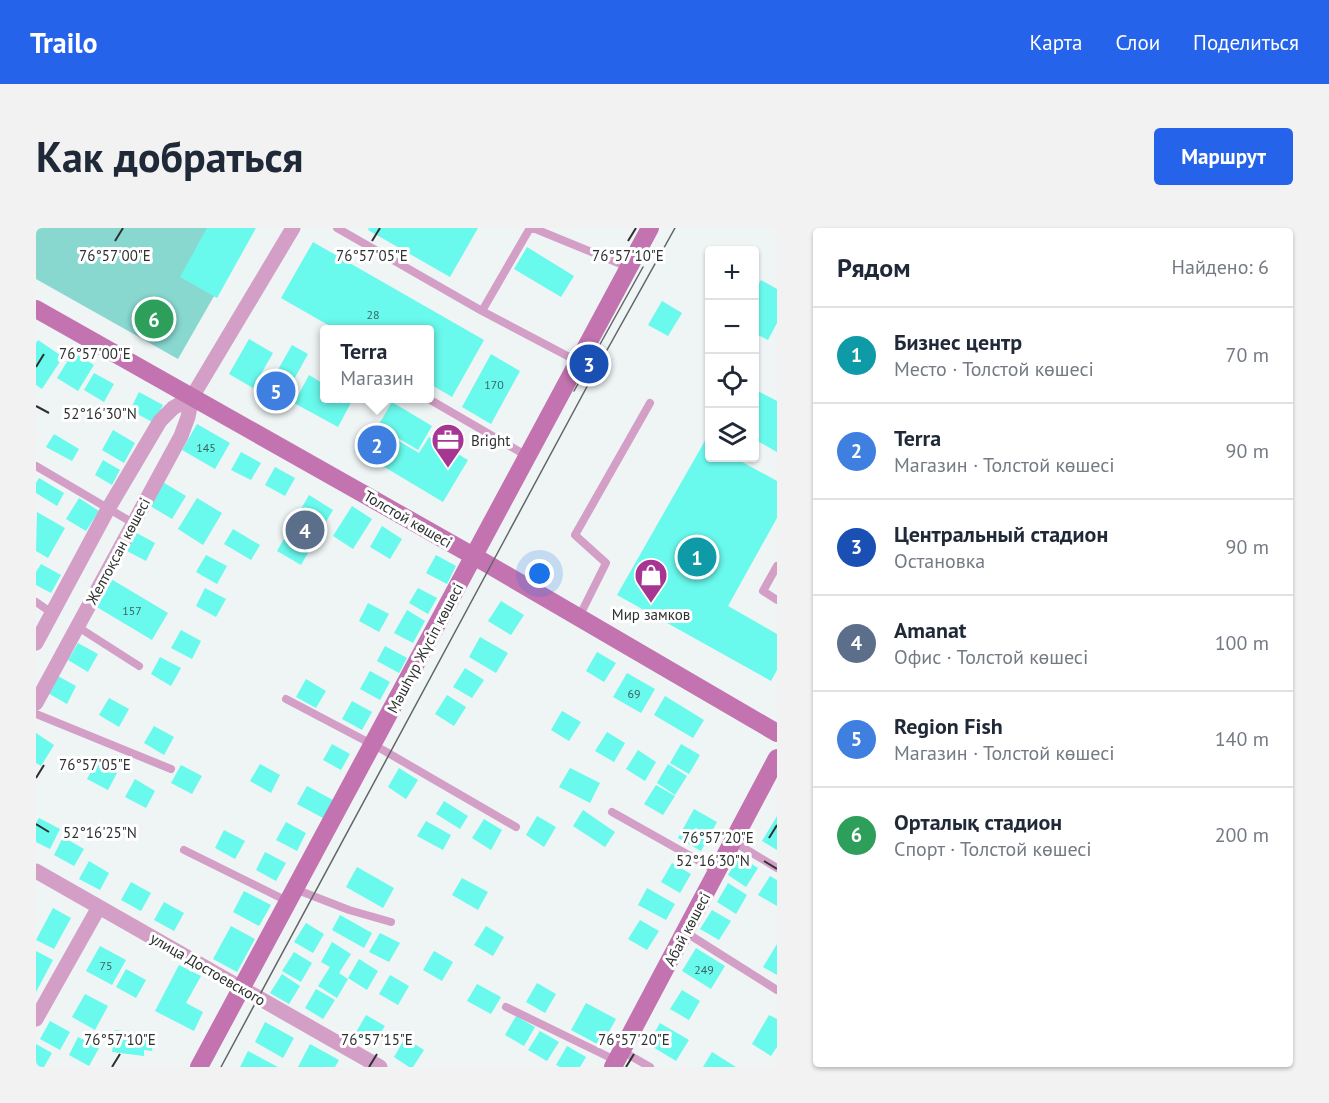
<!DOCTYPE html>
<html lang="ru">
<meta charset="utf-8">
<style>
body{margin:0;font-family:"PT Sans",sans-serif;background:#f2f2f3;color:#1f2937}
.controls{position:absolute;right:18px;top:18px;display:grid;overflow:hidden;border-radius:6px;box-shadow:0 2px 4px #0004}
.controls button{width:54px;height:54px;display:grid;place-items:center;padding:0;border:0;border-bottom:2px solid #e0e1e3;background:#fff;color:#1f2937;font:30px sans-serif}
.you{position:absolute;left:504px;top:346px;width:21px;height:21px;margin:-15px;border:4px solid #fff;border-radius:50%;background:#1a73e8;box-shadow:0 0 0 9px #1a73e833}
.badge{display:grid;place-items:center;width:39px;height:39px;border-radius:50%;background:#2563eb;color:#fff;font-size:20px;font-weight:700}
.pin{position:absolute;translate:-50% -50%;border:3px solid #fff;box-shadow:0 2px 6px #0006}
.popup{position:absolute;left:284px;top:97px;width:114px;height:78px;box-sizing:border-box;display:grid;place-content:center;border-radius:6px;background:#fff;filter:drop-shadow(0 2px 4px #0005);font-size:20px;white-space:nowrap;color:#747a83}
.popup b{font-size:22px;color:#1f2937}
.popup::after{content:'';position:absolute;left:50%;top:100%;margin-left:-12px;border:12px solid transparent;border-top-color:#fff}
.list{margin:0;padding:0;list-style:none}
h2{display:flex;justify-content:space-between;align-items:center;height:78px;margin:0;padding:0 24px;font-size:26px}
h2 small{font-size:20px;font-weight:400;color:#747a83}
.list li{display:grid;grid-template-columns:39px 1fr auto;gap:18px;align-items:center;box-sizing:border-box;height:96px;padding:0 24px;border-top:2px solid #e0e1e3}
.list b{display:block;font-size:22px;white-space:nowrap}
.list p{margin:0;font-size:20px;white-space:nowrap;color:#747a83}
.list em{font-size:20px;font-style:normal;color:#747a83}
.icon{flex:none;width:33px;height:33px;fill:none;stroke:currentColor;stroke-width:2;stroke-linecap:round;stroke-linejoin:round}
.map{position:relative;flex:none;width:741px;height:839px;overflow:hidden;border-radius:6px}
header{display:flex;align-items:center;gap:36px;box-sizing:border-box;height:84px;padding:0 30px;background:#2563eb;color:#fff}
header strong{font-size:28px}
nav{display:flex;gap:33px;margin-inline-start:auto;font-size:21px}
.intro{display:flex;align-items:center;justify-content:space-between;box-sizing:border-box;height:144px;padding:0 36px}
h1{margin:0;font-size:42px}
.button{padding:15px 27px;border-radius:6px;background:#2563eb;color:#fff;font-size:21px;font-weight:700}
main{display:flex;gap:36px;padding:0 36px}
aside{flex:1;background:#fff;border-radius:6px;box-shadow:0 2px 4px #0004}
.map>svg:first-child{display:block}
</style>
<header>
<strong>Trailo</strong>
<nav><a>Карта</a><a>Слои</a><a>Поделиться</a></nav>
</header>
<div class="intro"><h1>Как добраться</h1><a class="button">Маршрут</a></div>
<main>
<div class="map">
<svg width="741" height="839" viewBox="0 0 741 839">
<rect width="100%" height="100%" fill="#eff4f4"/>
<!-- green -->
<path fill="#88d8d0" d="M0,0H217L142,131L0,51Z"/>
<!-- building -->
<path fill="#6af9ed" d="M171,0H220L181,70L144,49Z
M333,0H442L414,49L332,2Z
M277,14L448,112L416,169L394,156V101H299L245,70Z
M491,19L538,48L525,69L478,41Z
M725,52L741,61V95L732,112L718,105V64Z
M626,73L646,85L632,108L612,97Z
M213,111L237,125L217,160L193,146Z
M2,112L27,129L6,161L0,157V115Z
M256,117L272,126L245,175L228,166Z
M37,124L58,137L42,163L21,150Z
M455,126L484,143L455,196L426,179Z
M58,145L78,156L68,174L48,162Z
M273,147L288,156V170L317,171L302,199L258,175Z
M718,161L741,173V224L718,211Z
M103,164L127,177L118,195L94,182Z
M356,174L396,198L382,222L342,198Z
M161,196L194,215L179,241L146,222Z
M336,197L383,225L393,209L432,232L407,274L320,222Z
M77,202L99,215L88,235L66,222Z
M674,204V230H699L741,253V290L692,378L741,406V442L735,453L581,367Z
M18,206L43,221L36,233L10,219Z
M205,224L225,235L215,252L195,242Z
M67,232L84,242L76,257L59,247Z
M239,239L259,250L249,268L229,257Z
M3,250L28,265L21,278L0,265V255Z
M125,253L150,268L136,291L111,276Z
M273,267L297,282L265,337L241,323Z
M43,270L63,283L50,303L30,291Z
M161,270L186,285L167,317L142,301Z
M316,278L336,291L317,321L297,308Z
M1,284L29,300L12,330L0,323Z
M346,298L366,311L354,331L334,319Z
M197,301L224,317L215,332L188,316Z
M99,304L119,315L110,333L89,322Z
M170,327L191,338L181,356L160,344Z
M400,327L420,338L411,356L390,345Z
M5,336L25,347L15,365L0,357V344Z
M75,351L132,385L116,412L59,378Z
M169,360L190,371L180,389L160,378Z
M382,360L401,370L392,386L373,375Z
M465,373L488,387L475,407L452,393Z
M332,375L353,386L343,404L323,393Z
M371,382L389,393L377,415L358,405Z
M145,402L165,413L156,431L135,420Z
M444,409L472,425L460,445L433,429Z
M42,415L62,426L52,444L32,432Z
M349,418L371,430L363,445L341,433Z
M561,424L580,435L568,454L550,443Z
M124,429L145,440L135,458L115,446Z
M429,440L448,452L436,470L417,459Z
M334,443L354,454L344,472L324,461Z
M591,445L619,461L605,485L577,469Z
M20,447L40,458L31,476L10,464Z
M270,451L290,463L280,480L260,469Z
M411,467L430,479L418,498L399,486Z
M629,468L668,492L657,510L618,487Z
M73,470L93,481L83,499L63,487Z
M316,473L336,484L326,502L306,491Z
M526,483L545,494L533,513L515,502Z
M118,498L138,509L128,527L108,515Z
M571,504L589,515L578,534L559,523Z
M0,505L18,517L5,538L0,535Z
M296,516L314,526L305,542L287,532Z
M645,516L664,527L653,546L634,535Z
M602,522L620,534L609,553L590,541Z
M61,533L81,545L72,562L51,551Z
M224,536L244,547L235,565L214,553Z
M632,536L651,548L639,567L621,555Z
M145,537L166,548L156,566L135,555Z
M363,540L382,552L370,571L352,559Z
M534,540L564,555L554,575L523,559Z
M99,551L119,563L110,580L89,569Z
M620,557L639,568L627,587L608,576Z
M271,558L297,572L287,590L261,576Z
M408,573L432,588L424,601L400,586Z
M658,581L681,594L665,623L642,610Z
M547,582L579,604L569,619L537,598Z
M501,588L520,599L508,619L490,607Z
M741,588V622L726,613Z
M3,590L24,601L14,621L0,614V595Z
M448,591L466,602L455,622L436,610Z
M390,593L415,607L407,622L381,608Z
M250,594L270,605L261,623L240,612Z
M188,602L209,613L199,631L179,620Z
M27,609L48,621L38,638L18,627Z
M229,624L250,635L240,653L220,642Z
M703,628L722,640L710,659L692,647Z
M53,633L73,645L64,662L43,651Z
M636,635L655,646L644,665L625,654Z
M321,639L358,660L347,680L310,659Z
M734,648L741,652V678L722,667Z
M426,650L452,664L442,682L416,667Z
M95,654L115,665L105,683L85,672Z
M692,655L711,667L700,686L681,674Z
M611,660L639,676L630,692L602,677Z
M208,663L235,677L223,698L197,684Z
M128,674L148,685L138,703L118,692Z
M17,680L35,690L18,721L0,712Z
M676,682L695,693L683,712L664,701Z
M304,687L336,705L328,720L296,702Z
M604,692L623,703L611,722L592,711Z
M270,695L288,706L277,725L258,714Z
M195,698L219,711L201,744L177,731Z
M450,698L468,709L457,728L438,717Z
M344,705L364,715L353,734L333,724Z
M296,714L315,726L303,745L312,751L301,770L282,758L294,739L285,734Z
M741,716V747L727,739Z
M64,718L90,732L76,757L50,743Z
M660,720L689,738L675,761L646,743Z
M0,723L17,732L0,764Z
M398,723L417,734L406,753L387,742Z
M258,724L276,735L265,754L246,743Z
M323,731L342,743L331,762L312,750Z
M143,737L165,748L150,775L167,784L158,803L119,783Z
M90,741L110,752L100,770L80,759Z
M246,746L264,758L253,776L234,765Z
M354,747L373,758L362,777L343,766Z
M501,755L520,766L509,785L490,774Z
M441,756L465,769L455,786L431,773Z
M280,761L299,772L287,791L269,780Z
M646,762L664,773L653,792L634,781Z
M49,766L72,778L59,802L36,789Z
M550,775L580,791L565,818L535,802Z
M330,787L349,798L337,817L319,806Z
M733,787L741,791V819L735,828L716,816Z
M480,788L499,799L488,818L469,807Z
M14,793L34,804L24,822L4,811Z
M229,794L258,810L247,830L219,814Z
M624,795L653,812L640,833L612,816Z
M79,802L110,806V811L117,812L116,823L108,822V828L76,824Z
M504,803L523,814L511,833L492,822Z
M42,809L63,820L53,838L33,827Z
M369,810L388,822L377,839H373L358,829Z
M0,816L16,825L8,839H0Z
M274,816L303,832L299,839H262Z
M531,818L550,829L544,839H524L520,837Z
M212,823L242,839H204Z
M676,824L700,839H667Z"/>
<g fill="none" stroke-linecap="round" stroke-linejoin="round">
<!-- lane -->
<path stroke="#d49fc7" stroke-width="8" d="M301,0L446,83L541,133
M497,0L592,39
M446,83L494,0
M391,170L491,228
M0,238L97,295
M741,338L727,363L741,372
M0,374L16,385
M543,389L570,335L539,307L614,175
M42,399L103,438
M250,471L347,522L480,599
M0,486L135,541
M576,584L681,643
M698,614L741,640
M148,622L251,673
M259,661L313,682L355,694
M649,704L741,762
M470,779L579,832
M586,823L614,839"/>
<!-- street -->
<path stroke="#d49fc7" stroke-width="15" d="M0,415L72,281L124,193L137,180L156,169
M0,475L145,208L152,189L156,169L257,0
M0,643L344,839
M0,791L63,679"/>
<!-- secondary -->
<path stroke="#c273b0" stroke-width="18" d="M0,81L448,334L741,505
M163,839L614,0
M577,839L741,530"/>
<!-- tram -->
<path stroke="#636666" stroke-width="1.5" d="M538,163L607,39
M185,839L561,140L639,0"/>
</g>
<!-- ticks -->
<path fill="none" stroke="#2f3131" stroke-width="2" d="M79,13L87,0M336,13L344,0M592,13L600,0M0,139L8,126M0,178L13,185M0,550L8,537M0,596L13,604M733,610L741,597M728,633L741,641M76,839L84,826M333,839L341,826M590,839L598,826"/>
<!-- icons -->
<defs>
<g id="office-pin" transform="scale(1.725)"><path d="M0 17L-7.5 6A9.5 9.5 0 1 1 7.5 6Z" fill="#a73693" stroke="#fff"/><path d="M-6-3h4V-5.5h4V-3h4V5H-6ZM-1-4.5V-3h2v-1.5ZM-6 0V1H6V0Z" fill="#fff"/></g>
<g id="shop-pin" transform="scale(1.725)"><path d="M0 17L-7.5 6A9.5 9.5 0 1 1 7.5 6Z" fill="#a73693" stroke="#fff"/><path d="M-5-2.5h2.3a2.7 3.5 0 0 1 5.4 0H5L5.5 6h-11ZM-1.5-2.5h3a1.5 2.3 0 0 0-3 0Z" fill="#fff"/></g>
</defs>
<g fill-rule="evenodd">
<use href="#office-pin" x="412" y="212"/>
<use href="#shop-pin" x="615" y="347"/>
</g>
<g text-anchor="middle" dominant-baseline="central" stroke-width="6" stroke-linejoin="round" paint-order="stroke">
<!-- number labels -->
<g font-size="12" fill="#3e6360">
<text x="337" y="86">28</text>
<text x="458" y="156">170</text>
<text x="170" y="219">145</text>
<text x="96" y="382">157</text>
<text x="598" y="465">69</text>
<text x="70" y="737">75</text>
<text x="668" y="741">249</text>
</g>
<!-- poi labels -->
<g font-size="15" fill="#2f3131" stroke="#fff" text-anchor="start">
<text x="435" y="212">Bright</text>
<text x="615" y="386" text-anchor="middle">Мир замков</text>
</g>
<!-- street labels -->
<g font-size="15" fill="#2f3131" stroke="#fff">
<text transform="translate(372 291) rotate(30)">Толстой көшесі</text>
<text transform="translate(82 323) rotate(-62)">Желтоқсан көшесі</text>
<text transform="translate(389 420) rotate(-62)">Мәшһүр Жүсіп көшесі</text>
<text transform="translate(651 701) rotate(-62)">Абай көшесі</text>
<text transform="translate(172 741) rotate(30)">улица Достоевского</text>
</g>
</g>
<g font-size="15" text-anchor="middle" fill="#2f3131" stroke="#fff" stroke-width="6" stroke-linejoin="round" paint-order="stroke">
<text x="79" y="33">76°57'00"E</text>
<text x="336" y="33">76°57'05"E</text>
<text x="592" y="33">76°57'10"E</text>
<text x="59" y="131">76°57'00"E</text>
<text x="64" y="191">52°16'30"N</text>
<text x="59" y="542">76°57'05"E</text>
<text x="64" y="610">52°16'25"N</text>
<text x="682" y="615">76°57'20"E</text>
<text x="677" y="638">52°16'30"N</text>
<text x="84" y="817">76°57'10"E</text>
<text x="341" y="817">76°57'15"E</text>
<text x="598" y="817">76°57'20"E</text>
</g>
</svg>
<div class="controls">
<button>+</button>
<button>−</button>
<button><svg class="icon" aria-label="locate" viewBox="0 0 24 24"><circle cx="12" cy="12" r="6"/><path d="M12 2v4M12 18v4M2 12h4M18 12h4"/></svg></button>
<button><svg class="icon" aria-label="layers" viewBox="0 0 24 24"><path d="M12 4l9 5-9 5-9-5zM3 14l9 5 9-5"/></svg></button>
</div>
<div class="you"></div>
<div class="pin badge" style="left:661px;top:329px;background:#0f9aa8">1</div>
<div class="pin badge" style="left:341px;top:217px;background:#3f7fe0">2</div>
<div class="popup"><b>Terra</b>Магазин</div>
<div class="pin badge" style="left:553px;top:136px;background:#1a4fb4">3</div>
<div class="pin badge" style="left:269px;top:302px;background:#5c6f8a">4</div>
<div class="pin badge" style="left:240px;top:163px;background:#3f7fe0">5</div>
<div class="pin badge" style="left:118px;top:91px;background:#2e9e5b">6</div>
</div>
<aside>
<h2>Рядом<small>Найдено: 6</small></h2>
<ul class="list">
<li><span class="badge" style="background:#0f9aa8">1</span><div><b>Бизнес центр</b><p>Место · Толстой көшесі</p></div><em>70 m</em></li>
<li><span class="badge" style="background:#3f7fe0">2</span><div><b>Terra</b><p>Магазин · Толстой көшесі</p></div><em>90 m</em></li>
<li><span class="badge" style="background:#1a4fb4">3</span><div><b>Центральный стадион</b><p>Остановка</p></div><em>90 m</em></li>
<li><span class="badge" style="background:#5c6f8a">4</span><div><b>Amanat</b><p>Офис · Толстой көшесі</p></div><em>100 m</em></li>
<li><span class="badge" style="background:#3f7fe0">5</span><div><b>Region Fish</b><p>Магазин · Толстой көшесі</p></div><em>140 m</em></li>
<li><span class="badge" style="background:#2e9e5b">6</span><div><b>Орталық стадион</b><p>Спорт · Толстой көшесі</p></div><em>200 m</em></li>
</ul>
</aside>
</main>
